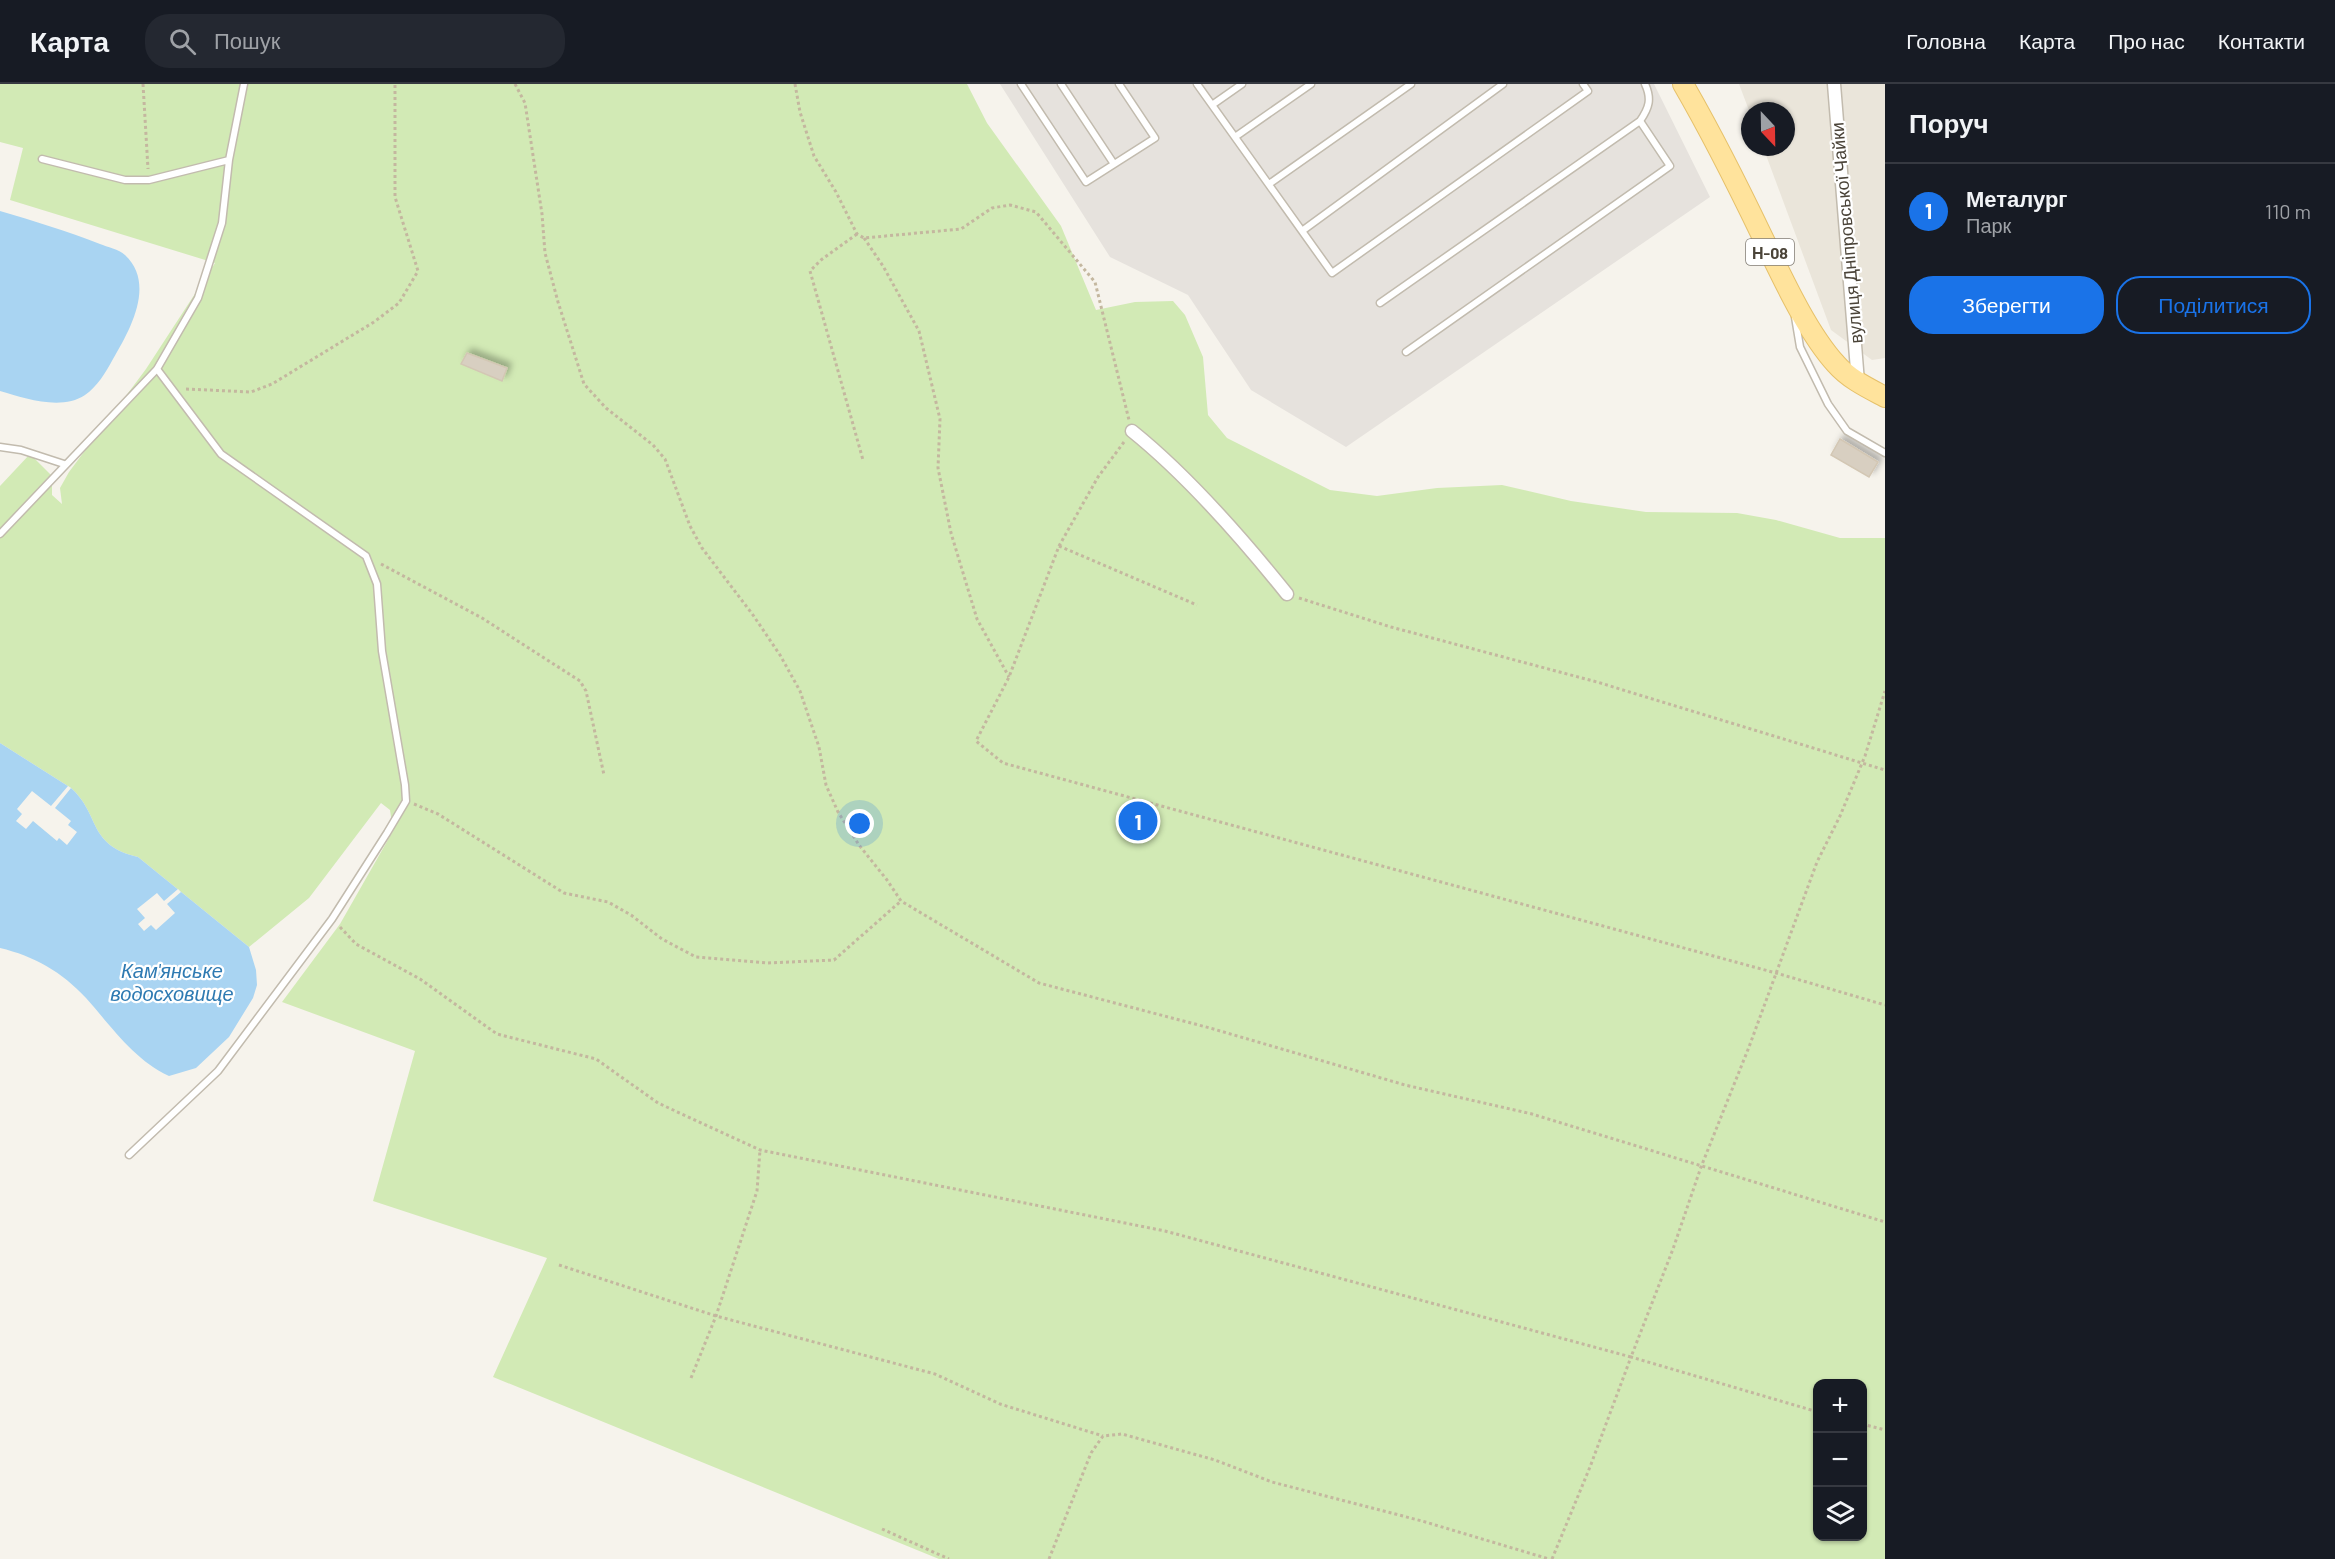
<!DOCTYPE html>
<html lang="uk">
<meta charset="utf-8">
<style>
body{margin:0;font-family:Barlow,sans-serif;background:#242831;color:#f1f3f6}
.controls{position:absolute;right:18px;bottom:18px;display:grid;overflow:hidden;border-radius:12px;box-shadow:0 2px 4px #0004}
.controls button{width:54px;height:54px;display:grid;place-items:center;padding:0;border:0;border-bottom:2px solid #363941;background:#171b24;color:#f1f3f6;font:30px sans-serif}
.compass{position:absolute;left:1741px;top:18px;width:54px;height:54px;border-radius:50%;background:#171b24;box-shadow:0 2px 4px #0004;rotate:158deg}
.you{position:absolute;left:860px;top:740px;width:21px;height:21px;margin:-15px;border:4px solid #fff;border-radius:50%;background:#1a73e8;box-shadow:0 0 0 9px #1a73e833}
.badge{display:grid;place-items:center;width:39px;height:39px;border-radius:50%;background:#1a73e8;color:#fff;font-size:20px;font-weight:700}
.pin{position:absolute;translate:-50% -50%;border:3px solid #fff;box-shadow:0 2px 6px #0006}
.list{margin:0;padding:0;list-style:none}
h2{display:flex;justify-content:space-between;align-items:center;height:78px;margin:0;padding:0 24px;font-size:26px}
h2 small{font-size:20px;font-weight:400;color:#9ea1a6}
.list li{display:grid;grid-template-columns:39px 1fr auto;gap:18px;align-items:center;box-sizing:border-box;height:96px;padding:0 24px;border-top:2px solid #363941}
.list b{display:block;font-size:22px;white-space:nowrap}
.list p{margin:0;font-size:20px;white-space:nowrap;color:#9ea1a6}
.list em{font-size:20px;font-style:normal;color:#9ea1a6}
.actions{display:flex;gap:12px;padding:18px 24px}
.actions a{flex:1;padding:14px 0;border:2px solid #1a73e8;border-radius:24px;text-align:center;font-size:21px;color:#1a73e8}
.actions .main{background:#1a73e8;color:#fff}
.icon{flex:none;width:33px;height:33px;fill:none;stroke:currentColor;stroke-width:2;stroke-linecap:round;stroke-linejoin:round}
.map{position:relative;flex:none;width:1885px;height:1475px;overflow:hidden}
header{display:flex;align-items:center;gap:36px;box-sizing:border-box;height:84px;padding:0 30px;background:#171b24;border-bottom:2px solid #363941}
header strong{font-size:28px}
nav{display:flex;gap:33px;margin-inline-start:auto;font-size:21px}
.search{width:420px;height:54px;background:#242831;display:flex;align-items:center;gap:15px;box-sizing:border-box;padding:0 21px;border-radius:24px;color:#9ea1a6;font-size:22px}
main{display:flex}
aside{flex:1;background:#171b24}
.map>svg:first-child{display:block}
</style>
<header>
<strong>Карта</strong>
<div class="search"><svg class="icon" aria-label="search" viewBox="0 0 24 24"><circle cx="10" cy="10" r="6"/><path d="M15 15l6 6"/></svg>Пошук</div>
<nav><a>Головна</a><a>Карта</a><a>Про нас</a><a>Контакти</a></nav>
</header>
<main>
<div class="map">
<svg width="1885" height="1475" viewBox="0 0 1885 1475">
<defs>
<filter id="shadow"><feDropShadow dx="4.5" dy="-4.5" stdDeviation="3" flood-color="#0004"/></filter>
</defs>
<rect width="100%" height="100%" fill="#f6f3ec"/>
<!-- residential -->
<path fill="#eae5da" d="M1739,0H1885V274L1872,276L1831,246L1763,63H1786V27L1750,29Z"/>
<!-- industrial -->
<path fill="#e6e2dd" d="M1000,0H1654L1710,113L1346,363L1251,306L1188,211L1110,173Z"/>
<!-- green -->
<path fill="#d2eab5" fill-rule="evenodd" d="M0,0H967L987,39L1061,142L1096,226L1135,218L1173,217L1185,231L1203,273L1208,331L1227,354L1330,406L1377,412L1437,404L1502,401L1571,417L1646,428L1737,429L1776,436L1840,454H1885V1475H939L493,1293L547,1174L373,1117L415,967L282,918L340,840L393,747L390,726L381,719L309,814L249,863L138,773C87,761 101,731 71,704L0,659V402L30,370L52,392V411L62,420L60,404L69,388L146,285L215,179L10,116L23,64L0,58ZM1818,1300H1862V1452H1818Z"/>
<!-- water -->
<path fill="#a9d4f2" d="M0,127C34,137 67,147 100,160C107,163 119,165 125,171C156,200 130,246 113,275C106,288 97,303 85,311C61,327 24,314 0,307Z
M0,659L71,704C101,731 87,761 138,773L249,863L256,886L257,901L253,914L229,953L196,984L169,992C134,976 111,942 86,914C62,888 34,872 0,864Z"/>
<!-- pier -->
<path fill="#f6f3ec" d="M68,702L71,704L55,724L71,737L68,741L77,748L67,761L59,754L57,757L33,737L26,745L16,737L22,730L17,725L32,707L51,722Z
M178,805L181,808L167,820L175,829L156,846L151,841L144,847L138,840L145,834L137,825L157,809L164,817Z"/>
<!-- building -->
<path fill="#d8cfc1" stroke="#d3c7b4" stroke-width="1.5" filter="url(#shadow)" d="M467,269L507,284L502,297L461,280Z
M1840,355L1878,378L1869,393L1831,371Z"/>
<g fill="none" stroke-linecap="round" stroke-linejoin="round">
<!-- lane casing -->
<g stroke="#c2bbae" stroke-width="9">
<path id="lane" d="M1021,0L1086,98L1155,54L1119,0
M1061,0L1114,80
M1197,0L1332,189L1588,7L1583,0
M1212,21L1242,0
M1235,53L1311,0
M42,75L125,96H149L229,76
M1269,100L1411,0
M1302,147L1503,0
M1380,219L1640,37C1649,24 1652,15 1645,0
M1795,233L1800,263L1828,320L1847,347L1885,369
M1406,268L1670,82L1640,37
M0,363L21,366L64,380
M0,450L157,285L198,214L222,139L229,76L244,0
M129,1071L218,987L332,835L387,749L406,717L405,701L382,567L377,500L366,472L221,370L157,285"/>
</g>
<!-- street casing -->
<g stroke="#c2bbae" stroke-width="15">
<path id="street" d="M1834,0L1858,298
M1132,347C1188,392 1242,454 1287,510"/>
</g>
<!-- primary casing -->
<g stroke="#e6c16a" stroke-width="22">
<path id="primary" d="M1683,0C1712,50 1738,102 1763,154C1782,193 1807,248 1836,280C1849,295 1868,304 1885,313"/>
</g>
<!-- path -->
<path stroke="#c4b79f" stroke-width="3" stroke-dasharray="3 3" stroke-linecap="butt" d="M143,0L148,85
M515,0L525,19L542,130L545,169L558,218L584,300L606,324L653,361L665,375L690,442L702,464L753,531L780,571L800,607L819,663L826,701L838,728L859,761L887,796L901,817L1039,899L1210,944L1405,1001L1532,1030L1885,1138
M795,0L800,28L814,72L836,108L857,150L864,154L961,145L992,124L1010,121L1036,128L1095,198L1129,336
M857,150L821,176L810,187L863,376
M864,154L883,182L919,247L940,335L938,384L951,449L977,535L1009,593
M186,305L251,308L272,300L374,238L399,219L418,187L395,113V0
M1124,358L1098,393L1059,462L1009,593L976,657L1003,679L1776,889L1885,921
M1059,462L1197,521
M381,480L482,534L580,597L586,607L604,691
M1299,514L1391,543L1597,598L1885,686
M414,720L438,730L564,809L608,818L631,831L662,855L696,873L767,879L834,876L901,817
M340,843L356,860L420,895L497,950L596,975L658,1019L760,1066L1165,1147L1631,1273L1673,1165L1701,1083L1749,963L1817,778L1840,732L1865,672L1885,607
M559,1181L716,1232L935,1290L1000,1320L1103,1352
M691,1294L716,1232L757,1107L760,1066
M1862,1340L1885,1346
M882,1445L949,1475
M1049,1475L1091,1369L1103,1352L1122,1350L1215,1376L1272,1398L1422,1437L1549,1475
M1552,1475L1590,1383L1631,1273L1818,1328"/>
<!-- lane -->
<use href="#lane" stroke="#fff" stroke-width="6"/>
<!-- street -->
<use href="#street" stroke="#fff" stroke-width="12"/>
<!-- primary -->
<use href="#primary" stroke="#ffe39c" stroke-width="20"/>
</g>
<g text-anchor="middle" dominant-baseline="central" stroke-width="4.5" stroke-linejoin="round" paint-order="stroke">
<!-- shield labels -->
<rect fill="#fff" stroke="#817c74" stroke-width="1.5" x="1746" y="155" width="48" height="26" rx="4.5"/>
<g font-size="16" font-weight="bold" fill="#4b4439">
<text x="1770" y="168">Н-08</text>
</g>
<!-- street labels -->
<g font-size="18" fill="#4b4439" stroke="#fff">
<text transform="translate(1846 149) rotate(-95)">вулиця Дніпровської Чайки</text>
</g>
<!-- water labels -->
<g font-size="20" font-style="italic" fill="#2e7ab2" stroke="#fff">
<text x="172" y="886">Кам'янське<tspan x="172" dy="23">водосховище</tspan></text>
</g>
</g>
</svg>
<div class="controls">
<button>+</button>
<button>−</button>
<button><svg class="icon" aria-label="layers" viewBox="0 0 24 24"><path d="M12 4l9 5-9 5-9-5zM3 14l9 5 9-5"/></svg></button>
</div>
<svg class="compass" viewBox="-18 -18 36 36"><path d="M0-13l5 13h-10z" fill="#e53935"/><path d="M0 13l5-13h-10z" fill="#9ea1a6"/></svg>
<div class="you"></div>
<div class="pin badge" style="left:1138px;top:737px">1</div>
</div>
<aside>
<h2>Поруч<small></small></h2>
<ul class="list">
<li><span class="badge">1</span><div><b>Металург</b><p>Парк</p></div><em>110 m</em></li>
</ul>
<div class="actions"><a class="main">Зберегти</a><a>Поділитися</a></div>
</aside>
</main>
